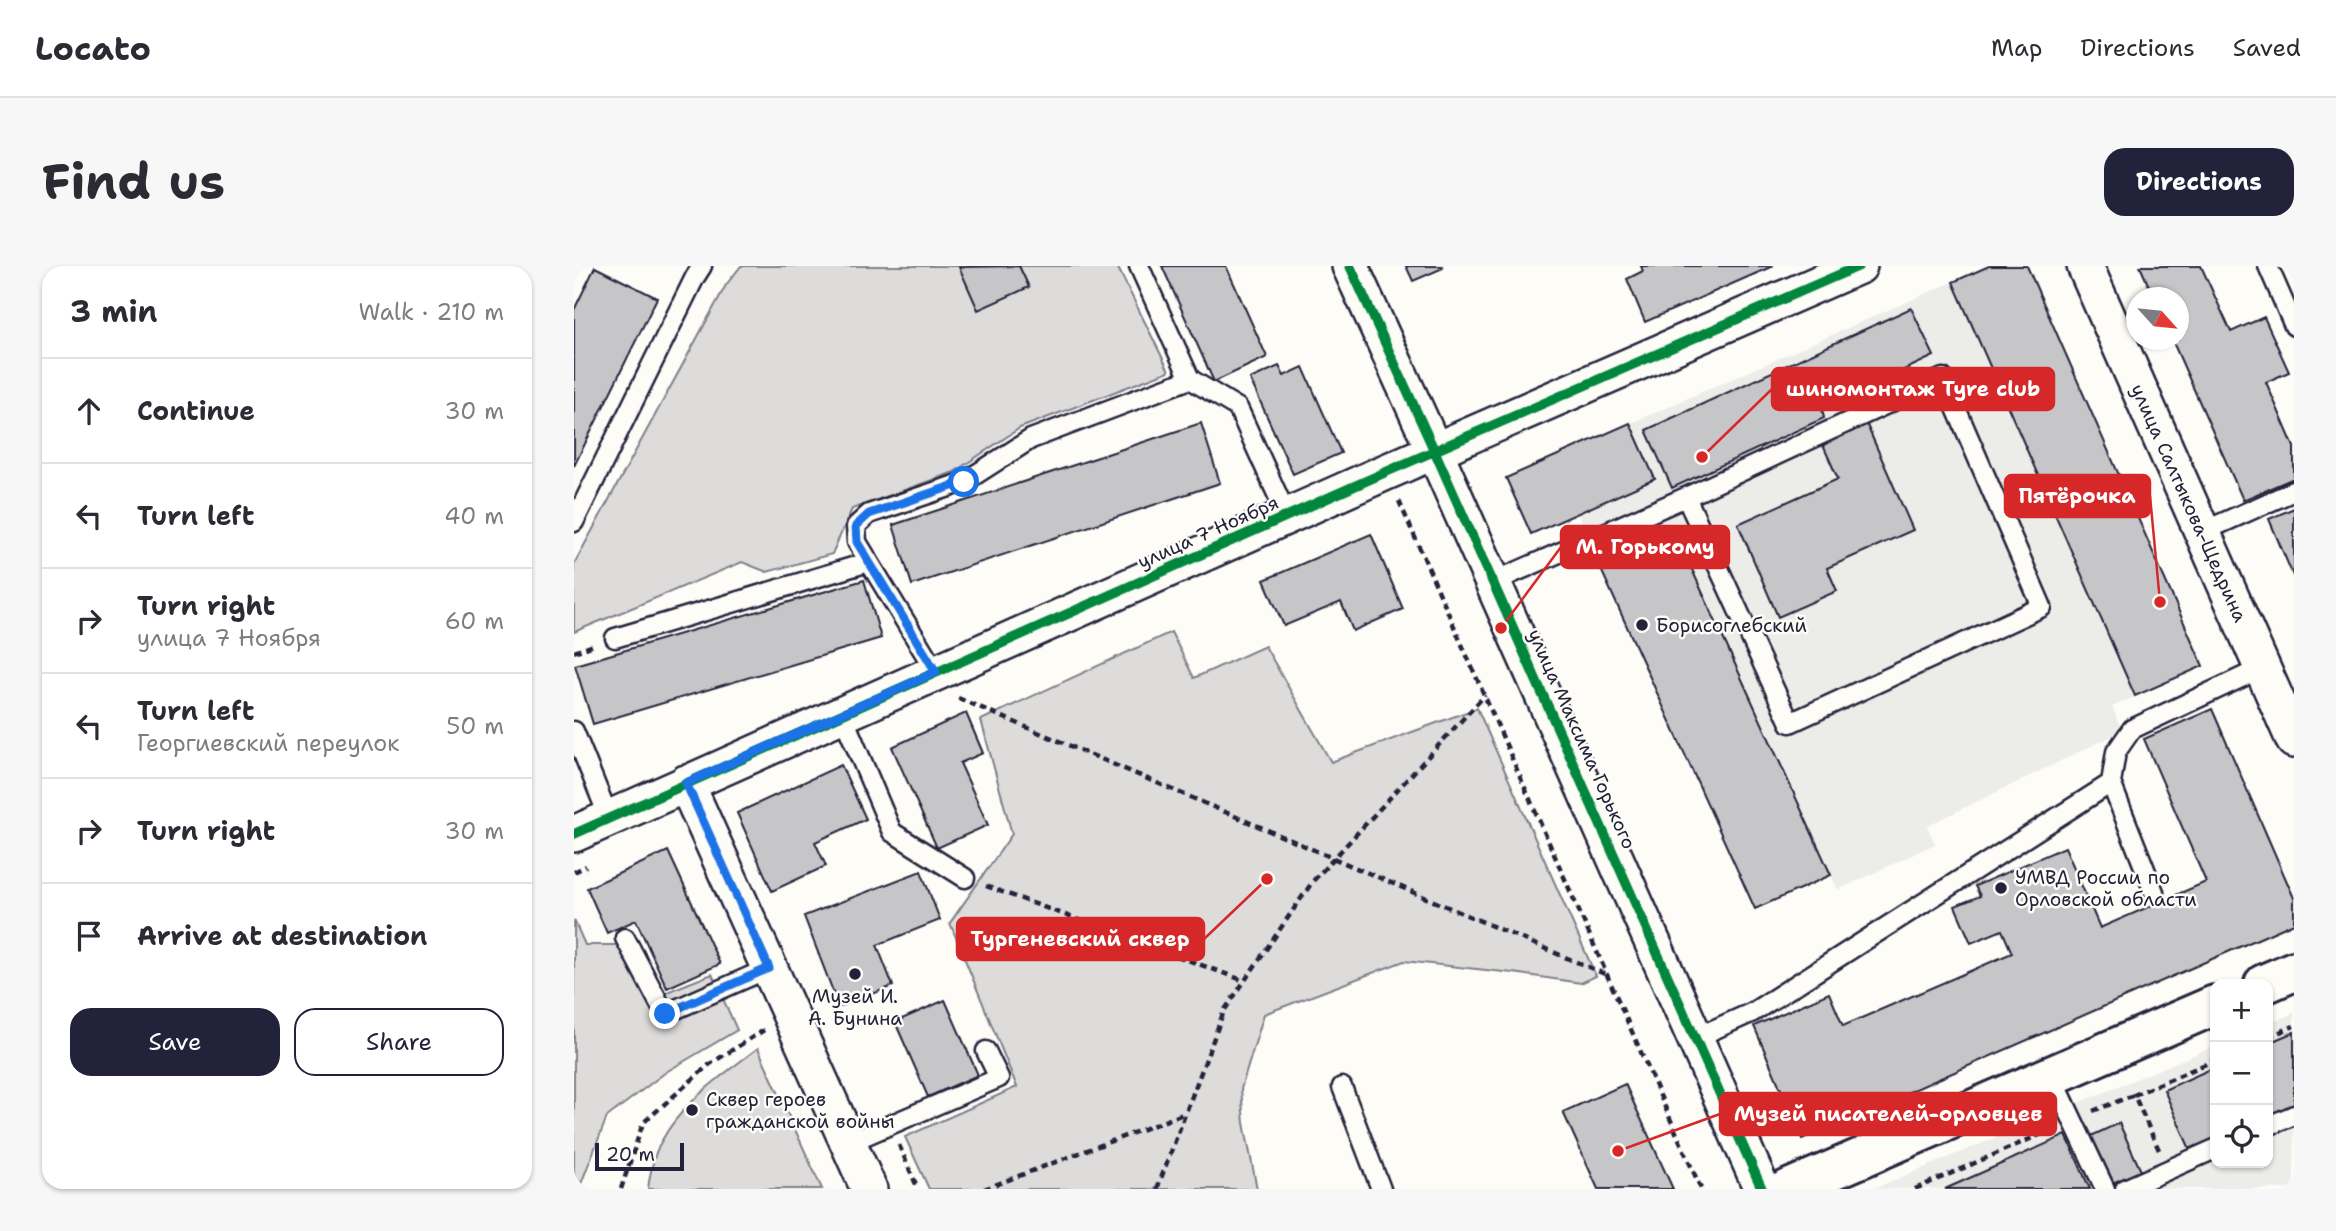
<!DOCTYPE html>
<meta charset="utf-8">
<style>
body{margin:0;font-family:"Shantell Sans",sans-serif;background:#f7f7f7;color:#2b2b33}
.controls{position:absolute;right:21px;bottom:21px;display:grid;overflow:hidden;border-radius:14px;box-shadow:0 2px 5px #0004}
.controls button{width:63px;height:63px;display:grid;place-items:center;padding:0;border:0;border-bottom:2px solid #e1e1e2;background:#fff;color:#2b2b33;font:35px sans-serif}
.compass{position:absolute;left:1552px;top:21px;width:63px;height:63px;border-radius:50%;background:#fff;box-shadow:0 2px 5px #0004;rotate:117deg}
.scale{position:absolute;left:21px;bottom:18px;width:89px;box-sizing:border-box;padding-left:7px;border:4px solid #22223b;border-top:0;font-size:19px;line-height:24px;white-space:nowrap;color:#22223b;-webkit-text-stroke:5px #fdfcf7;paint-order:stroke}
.stop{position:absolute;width:21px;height:21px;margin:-16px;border:5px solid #1a73e8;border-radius:50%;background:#fff}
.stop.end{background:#1a73e8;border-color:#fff;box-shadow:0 2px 7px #0008}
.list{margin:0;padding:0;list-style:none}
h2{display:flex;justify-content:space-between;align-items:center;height:91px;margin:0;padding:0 28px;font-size:30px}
h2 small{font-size:23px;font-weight:400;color:#7c7c81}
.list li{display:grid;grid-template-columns:46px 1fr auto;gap:21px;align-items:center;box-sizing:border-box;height:105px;padding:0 28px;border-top:2px solid #e1e1e2}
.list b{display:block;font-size:26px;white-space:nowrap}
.list p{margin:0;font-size:23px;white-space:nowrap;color:#7c7c81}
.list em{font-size:23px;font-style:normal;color:#7c7c81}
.actions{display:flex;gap:14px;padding:21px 28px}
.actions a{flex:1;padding:16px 0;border:2px solid #22223b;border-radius:21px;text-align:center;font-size:24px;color:#22223b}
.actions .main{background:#22223b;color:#fff}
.icon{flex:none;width:38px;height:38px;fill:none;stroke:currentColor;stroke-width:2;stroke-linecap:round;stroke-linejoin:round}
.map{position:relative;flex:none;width:1720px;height:923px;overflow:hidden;border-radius:21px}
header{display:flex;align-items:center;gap:42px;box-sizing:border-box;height:98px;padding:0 35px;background:#fff;border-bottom:2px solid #e1e1e2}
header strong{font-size:33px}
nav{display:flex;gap:38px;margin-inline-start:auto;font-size:24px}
.intro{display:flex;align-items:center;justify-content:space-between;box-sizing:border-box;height:168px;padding:0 42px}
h1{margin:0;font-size:49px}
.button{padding:18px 32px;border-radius:21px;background:#22223b;color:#fff;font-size:24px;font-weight:700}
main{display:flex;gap:42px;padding:0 42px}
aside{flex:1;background:#fff;border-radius:21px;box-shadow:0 2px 5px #0004}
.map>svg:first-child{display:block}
</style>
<header>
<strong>Locato</strong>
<nav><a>Map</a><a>Directions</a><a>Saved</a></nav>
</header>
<div class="intro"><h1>Find us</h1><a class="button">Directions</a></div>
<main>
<aside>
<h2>3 min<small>Walk · 210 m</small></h2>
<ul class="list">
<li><svg class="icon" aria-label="ahead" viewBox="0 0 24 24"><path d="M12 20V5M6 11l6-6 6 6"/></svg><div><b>Continue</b></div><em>30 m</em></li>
<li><svg class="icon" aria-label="left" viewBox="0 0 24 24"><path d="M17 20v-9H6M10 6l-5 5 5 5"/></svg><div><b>Turn left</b></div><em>40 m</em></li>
<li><svg class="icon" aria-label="right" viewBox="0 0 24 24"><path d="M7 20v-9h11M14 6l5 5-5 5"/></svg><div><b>Turn right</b><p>улица 7 Ноября</p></div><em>60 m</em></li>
<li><svg class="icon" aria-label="left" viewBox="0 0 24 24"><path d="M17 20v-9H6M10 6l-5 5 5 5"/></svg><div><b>Turn left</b><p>Георгиевский переулок</p></div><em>50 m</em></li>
<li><svg class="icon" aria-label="right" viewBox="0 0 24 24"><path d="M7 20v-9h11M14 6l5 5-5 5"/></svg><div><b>Turn right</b></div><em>30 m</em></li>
<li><svg class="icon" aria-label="arrive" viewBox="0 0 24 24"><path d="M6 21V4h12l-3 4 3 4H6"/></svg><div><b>Arrive at destination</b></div></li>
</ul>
<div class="actions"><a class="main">Save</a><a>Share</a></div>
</aside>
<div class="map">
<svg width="1720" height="923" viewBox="0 0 1720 923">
<rect width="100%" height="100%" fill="#fdfcf7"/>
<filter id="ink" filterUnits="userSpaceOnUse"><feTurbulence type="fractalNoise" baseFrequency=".0143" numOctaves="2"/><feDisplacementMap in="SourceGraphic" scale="14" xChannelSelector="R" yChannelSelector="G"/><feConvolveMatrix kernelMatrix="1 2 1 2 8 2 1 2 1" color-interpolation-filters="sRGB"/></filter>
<g filter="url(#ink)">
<!-- built -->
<path fill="#ecece9" d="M1415,0H1453L1629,400L1538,441L1548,465L1353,560L1361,578L1264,624L1257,609L1181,643L1004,248L957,268L932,212Z
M1720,747V923H1299L1641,780V897H1694V758Z"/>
<!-- green -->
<path fill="#dddcdb" stroke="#807f8b" stroke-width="2" d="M167,0H543L595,105L446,162L380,206L278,243L258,288L193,306L168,296L0,366V298L152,19Z
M597,366L620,412L691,380L757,496L903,442L1022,710L1007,717L939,707L830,695L690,748L667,823L670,857L683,923H355L331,871L443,821L376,657L438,568L407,454Z
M0,654L11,679H46L73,734L138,708L163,764L92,806L33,851L5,923H0Z
M184,782L248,923H74C76,908 79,889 87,876C108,836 149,809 184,782Z"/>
<!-- building -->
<path fill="#c6c6c8" stroke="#22223b" stroke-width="2" d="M445,0L455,21L404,44L385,1Z
M588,0H652L693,91L640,116Z
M832,0H868L869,2L839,15Z
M1067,0H1199L1071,56L1053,13L1069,5Z
M1415,0H1453L1629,400L1561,430L1379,16Z
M1566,0H1627L1657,66L1690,51L1715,106L1692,116L1720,181V212L1669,234L1598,74H1604V32H1580Z
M21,1L83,32L0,200V44Z
M1337,42L1360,90L1248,142L1250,152L1098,222L1072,164Z
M705,100L710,110L729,101L767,187L719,208L676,113Z
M627,157L646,217L338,319L319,259Z
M1056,157L1081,213L957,268L932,212Z
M1292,157L1339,264L1253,302L1263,325L1204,351L1164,258L1264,213L1248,177Z
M1720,242V312L1695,253Z
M1100,264L1257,609L1181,643L1025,299Z
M797,268L829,343L779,365L767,336L710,360L690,314Z
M290,314L307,372L19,458L1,399Z
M1638,443L1720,632V657L1228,873L1180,760L1255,727L1269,760L1438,687L1428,664L1397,677L1381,640L1406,630L1401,620L1491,581L1526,662L1632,616L1570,473Z
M392,447L409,487L386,497L414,559L363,582L318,481Z
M267,499L292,553L241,576L252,600L198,625L163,547Z
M94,585L146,698L93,722L62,654L33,667L13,622Z
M347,605L366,654L303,679L319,720L265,741L230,650Z
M371,734L404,809L354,831L321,756Z
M1720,766V842L1694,854V777Z
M1641,801V877L1618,888L1590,824Z
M1051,818L1099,923H1024L989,846Z
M1545,857L1567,905L1536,918L1515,871Z
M1492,869L1516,923H1371Z"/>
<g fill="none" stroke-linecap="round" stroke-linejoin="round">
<!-- lane casing -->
<g stroke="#22223b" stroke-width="23">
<path id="lane" d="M565,0L616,113L664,142L713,250
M1694,0L1720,60
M0,256L121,11L128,0
M1628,266L1720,225
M919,316L1112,231L1369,112L1468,341L1216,457L1112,231
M41,372L295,296
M362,406L283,276L282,260L295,248L390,216L457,173L616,113
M268,448L318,566L391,612
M0,465L35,552
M1537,517L1542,486L1558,463L1688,402
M51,672L91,748L195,702
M1121,772L1179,746L1537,517L1580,626
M1478,810L1531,923
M768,821L807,923
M1694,860L1720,849
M274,877L425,812L412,785
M1551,923L1641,883"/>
</g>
<!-- street casing -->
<g stroke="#22223b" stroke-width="40">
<path id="street" d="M776,0L861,186L1188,923
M1511,0L1720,474
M112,517L295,923
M0,568L812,206L1285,0"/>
</g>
<!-- primary casing -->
<g stroke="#22223b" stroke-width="44">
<path id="primary" d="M1690,718L1720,705
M1215,923L1641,739"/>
</g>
<!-- path -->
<path stroke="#22223b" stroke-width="4.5" stroke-dasharray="7 5" stroke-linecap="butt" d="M825,235L1127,923
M0,386L20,379
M384,432L1033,709
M0,606L12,600
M412,620L671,715
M1694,771L1720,760
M1519,845L1560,829
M325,879L344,923
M1585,884L1560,829L1641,794
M47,923L69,857L136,798L190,764
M410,923L612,847
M583,923L650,745L739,615L911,429
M1341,923L1479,863"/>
<!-- lane -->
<use href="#lane" stroke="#fdfcf7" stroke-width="18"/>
<!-- street -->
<use href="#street" stroke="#fdfcf7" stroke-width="35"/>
<!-- primary -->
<use href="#primary" stroke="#fdfcf7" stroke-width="38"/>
<!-- cycleway casing -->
<g stroke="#fdfcf7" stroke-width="15">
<path id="cycleway" d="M776,0L861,186L1188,923
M0,568L812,206L1285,0"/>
</g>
<!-- cycleway -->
<use href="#cycleway" stroke="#00873e" stroke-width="10"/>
</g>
</g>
<g fill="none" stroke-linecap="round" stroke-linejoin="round" filter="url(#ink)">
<!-- route -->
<path stroke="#1a73e8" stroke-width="9" d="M91,748L195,702L112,517L362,406L283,276L282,260L295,248L390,216"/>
</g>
<!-- markers -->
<g fill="#22223b" stroke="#fdfcf7" stroke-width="2.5">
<circle cx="1068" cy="359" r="7"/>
<circle cx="1427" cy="622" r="7"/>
<circle cx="281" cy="708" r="7"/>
<circle cx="118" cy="844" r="7"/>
</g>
<g text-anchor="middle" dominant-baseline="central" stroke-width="5" stroke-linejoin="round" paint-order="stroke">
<!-- street labels -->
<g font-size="19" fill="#22223b" stroke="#fdfcf7">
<text transform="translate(1615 237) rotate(66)">улица Салтыкова-Щедрина</text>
<text transform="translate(634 266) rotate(-24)">улица 7 Ноября</text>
<text transform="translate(1008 473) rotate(66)">улица Максима Горького</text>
</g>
<!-- poi labels -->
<g font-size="19" fill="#22223b" stroke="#fdfcf7" text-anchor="start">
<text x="1082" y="359">Борисоглебский</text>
<text x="1441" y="611">УМВД России по<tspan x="1441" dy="22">Орловской области</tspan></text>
<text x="281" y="730" text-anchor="middle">Музей И.<tspan x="281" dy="22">А. Бунина</tspan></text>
<text x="132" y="833">Сквер героев<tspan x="132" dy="22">гражданской войны</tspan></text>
</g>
</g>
<!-- callouts -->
<path fill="none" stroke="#d62828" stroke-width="2.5" d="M1128 191L1198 123M1586 336L1576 230M927 362L987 281M693 613L630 673M1044 885L1146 848"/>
<g fill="#d62828" stroke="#fdfcf7" stroke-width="2.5">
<circle cx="1128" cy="191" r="7"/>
<circle cx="1586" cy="336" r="7"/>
<circle cx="927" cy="362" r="7"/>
<circle cx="693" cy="613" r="7"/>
<circle cx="1044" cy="885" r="7"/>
</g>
<g fill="#d62828" stroke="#d62828" stroke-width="2.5">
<rect x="1198" y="102" width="282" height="42" rx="7"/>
<rect x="1431" y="209" width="145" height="42" rx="7"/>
<rect x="987" y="260" width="168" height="42" rx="7"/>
<rect x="383" y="652" width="247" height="42" rx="7"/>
<rect x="1146" y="827" width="336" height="42" rx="7"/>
</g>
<g font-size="21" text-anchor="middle" font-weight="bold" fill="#fff">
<text x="1339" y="130">шиномонтаж Tyre club</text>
<text x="1503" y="237">Пятёрочка</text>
<text x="1071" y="288">М. Горькому</text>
<text x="506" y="680">Тургеневский сквер</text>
<text x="1314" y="855">Музей писателей-орловцев</text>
</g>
</svg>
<div class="controls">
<button>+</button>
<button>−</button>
<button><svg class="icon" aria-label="locate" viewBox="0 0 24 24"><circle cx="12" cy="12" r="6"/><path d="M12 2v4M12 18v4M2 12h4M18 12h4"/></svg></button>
</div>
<svg class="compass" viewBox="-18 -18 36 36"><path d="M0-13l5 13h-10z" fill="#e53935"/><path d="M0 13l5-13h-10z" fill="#7c7c81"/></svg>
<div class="scale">20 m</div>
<div class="stop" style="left:390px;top:216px"></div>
<div class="stop end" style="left:91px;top:748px"></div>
</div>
</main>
